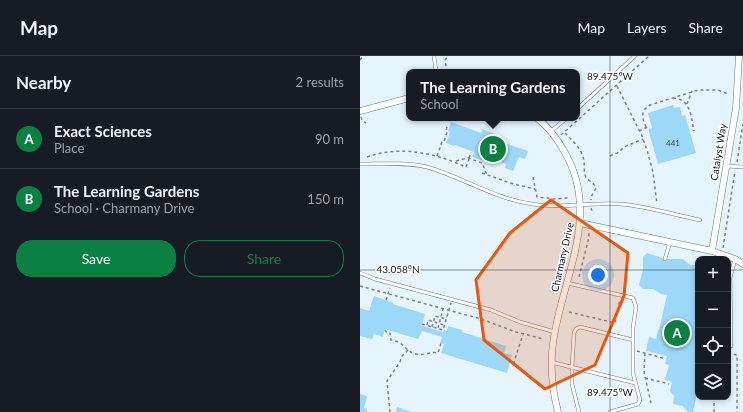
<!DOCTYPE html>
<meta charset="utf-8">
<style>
body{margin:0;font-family:Lato,sans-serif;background:#242831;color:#f1f3f6}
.controls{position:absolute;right:12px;bottom:12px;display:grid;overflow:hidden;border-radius:8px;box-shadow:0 2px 6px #0003}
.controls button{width:36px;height:36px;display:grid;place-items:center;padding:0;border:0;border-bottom:1px solid #363941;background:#171b24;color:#f1f3f6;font:20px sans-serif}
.you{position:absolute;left:238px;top:219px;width:14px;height:14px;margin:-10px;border:3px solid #fff;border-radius:50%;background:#1a73e8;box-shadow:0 0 0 6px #1a73e833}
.badge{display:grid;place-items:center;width:26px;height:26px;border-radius:50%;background:#0b8043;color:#fff;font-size:13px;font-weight:700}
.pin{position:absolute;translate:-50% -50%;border:2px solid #fff;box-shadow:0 1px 4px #0006}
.popup{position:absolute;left:46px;top:13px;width:174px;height:52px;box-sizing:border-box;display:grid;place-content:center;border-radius:8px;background:#171b24;filter:drop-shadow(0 1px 3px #0005);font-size:13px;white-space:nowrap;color:#9ea1a6}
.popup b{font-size:15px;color:#f1f3f6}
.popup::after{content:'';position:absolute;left:50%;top:100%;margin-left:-8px;border:8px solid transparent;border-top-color:#171b24}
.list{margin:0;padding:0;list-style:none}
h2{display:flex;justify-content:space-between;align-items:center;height:52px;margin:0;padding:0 16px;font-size:17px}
h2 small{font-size:13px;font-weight:400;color:#9ea1a6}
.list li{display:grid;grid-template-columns:26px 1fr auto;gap:12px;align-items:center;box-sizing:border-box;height:60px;padding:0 16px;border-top:1px solid #363941}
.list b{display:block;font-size:15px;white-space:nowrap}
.list p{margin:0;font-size:13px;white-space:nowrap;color:#9ea1a6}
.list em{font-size:13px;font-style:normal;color:#9ea1a6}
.actions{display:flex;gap:8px;padding:12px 16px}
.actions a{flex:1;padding:9px 0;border:1px solid #0b8043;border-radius:16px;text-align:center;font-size:14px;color:#0b8043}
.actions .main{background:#0b8043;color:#fff}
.icon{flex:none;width:22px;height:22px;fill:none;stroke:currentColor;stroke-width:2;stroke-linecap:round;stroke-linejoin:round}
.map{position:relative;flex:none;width:383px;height:356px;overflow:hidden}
header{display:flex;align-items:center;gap:24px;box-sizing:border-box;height:56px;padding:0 20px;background:#171b24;border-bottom:1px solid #363941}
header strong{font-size:19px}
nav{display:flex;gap:22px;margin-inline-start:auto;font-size:14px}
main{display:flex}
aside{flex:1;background:#171b24}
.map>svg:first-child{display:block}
</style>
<header>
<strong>Map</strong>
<nav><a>Map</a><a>Layers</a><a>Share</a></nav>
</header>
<main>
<aside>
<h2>Nearby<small>2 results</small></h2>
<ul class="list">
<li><span class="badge">A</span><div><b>Exact Sciences</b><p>Place</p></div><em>90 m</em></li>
<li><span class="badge">B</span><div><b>The Learning Gardens</b><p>School · Charmany Drive</p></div><em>150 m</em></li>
</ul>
<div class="actions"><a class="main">Save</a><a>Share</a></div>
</aside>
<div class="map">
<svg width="383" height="356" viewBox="0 0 383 356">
<rect width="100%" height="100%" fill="#f7fbfd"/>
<!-- built -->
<path fill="#e5f4fd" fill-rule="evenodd" d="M0,0H383V356H0ZM49,16H217V62H49ZM338,203H368V341H338Z"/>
<!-- building -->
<path fill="#9dd8f9" d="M313,49L314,52L320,51L322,60L325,59L336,97L298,108L289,76V73L292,72L288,57Z
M91,66L121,77L122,73L135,78L133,83L168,95L165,103L159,101L153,115L145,112L146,108L126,100L124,105L112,101L114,96L95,89L94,90L86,87L90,76L88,75Z
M287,197L305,203H323L330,209H338V333L333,356H328L322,349L321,350L313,348L314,340L310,335L312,326L305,324L309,309L305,308L307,300L286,295L289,281L296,283L298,273L299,274L307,239L301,238L293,233H283L279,229L283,214V201Z
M14,240L34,247L33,248L65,258L62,269L63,270L83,276L84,274L87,275L88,270L102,274V276L146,290L144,297L152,299L147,317L81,297L84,288L80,287L82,281L62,275L58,283L25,273L23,281L14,278L12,283L0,280V252L9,255Z
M0,338L7,340L4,352L7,353V356H0Z
M37,351L52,356H36Z"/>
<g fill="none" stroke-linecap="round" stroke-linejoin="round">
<!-- lane casing -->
<g stroke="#6a7982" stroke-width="4">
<path id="lane" d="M74,0L76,16
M217,53L275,0
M191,75L207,62
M0,108C22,108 45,106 67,111C102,121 135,143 172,148C202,153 231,146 260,148C287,150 314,159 340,164
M367,110L383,111
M305,203L310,186
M0,217L15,223L131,254L160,266L195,276
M207,227L273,242L276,251L273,272V317L280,344L278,348L250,356
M371,290L370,222L375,203
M191,306L275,327
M219,356L212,328V311L214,277L216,273L220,271L273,284"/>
</g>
<!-- street casing -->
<g stroke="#6a7982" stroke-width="7">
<path id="street" d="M0,55L49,42
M177,62C188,71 197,82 204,95C242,159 202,221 193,287C190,310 192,333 198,356
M220,167L352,195L375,203L383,208
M352,195L376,52L379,0"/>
</g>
<!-- path -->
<path stroke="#7f8487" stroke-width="1.5" stroke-dasharray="3 3" stroke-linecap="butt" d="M0,4L3,0
M87,16L85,4L88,0
M257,30L282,80L287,94L293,116L297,148
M313,42C331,43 331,61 334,75
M327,48L332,35
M1,61L2,64L6,67
M286,71C282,62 280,55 290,49L338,34H358L368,38
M279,75L290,70
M205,77C213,85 222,93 224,105C225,110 223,116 226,121C229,125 234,127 236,132L231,141V144
M201,79L289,0
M77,100L82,86H84L87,76L86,75L87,71
M250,100L259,96L264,91L283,83
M7,101C40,89 75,97 106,111L109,103
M109,102L111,96
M96,105L108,102L122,107L127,119
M377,106L383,68
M122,117L150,127L175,133
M173,121L177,141L196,143L208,142
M231,152L233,158
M363,192L375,115
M219,221L229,181V175
M0,230L121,263L156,276L183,283
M26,244L30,232
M209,256L255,267L260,243
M62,268L83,274L91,247
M67,269L68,264L84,269
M72,271L75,260L86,263
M78,272L83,253
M25,274L27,277H30L31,284C34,285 37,285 40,287C46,291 49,297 56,298C64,300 71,295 78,297L81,287
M277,295L306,303
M285,297L284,316L291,347
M368,297L377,299V356
M152,306H154L163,278
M285,322L309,328
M30,356L27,325L40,306L42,300L48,294
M354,356V341"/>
<!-- lane -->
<use href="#lane" stroke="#fff" stroke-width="3"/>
<!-- street -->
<use href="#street" stroke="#fff" stroke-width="6"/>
</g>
<!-- marked area -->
<path fill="#e8590c" fill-opacity="0.2" stroke="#e8590c" stroke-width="3" stroke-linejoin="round" d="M191,144L268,197L264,240L235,309L185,333L124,284L116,224L150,177Z"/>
<!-- ticks -->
<path fill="none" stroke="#12181c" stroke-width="1" stroke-opacity="0.45" d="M250,0V356M0,214H338M368,214H383"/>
<g text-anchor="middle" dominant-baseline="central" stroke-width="3" stroke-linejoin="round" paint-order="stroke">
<!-- number labels -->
<g font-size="8" fill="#354853">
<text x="313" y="87">441</text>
</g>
<!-- street labels -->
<g font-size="10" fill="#12181c" stroke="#fff">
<text transform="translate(358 96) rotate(-81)">Catalyst Way</text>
<text transform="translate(202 201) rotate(-77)">Charmany Drive</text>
</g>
</g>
<g font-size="10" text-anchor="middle" fill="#12181c" stroke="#fff" stroke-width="3" stroke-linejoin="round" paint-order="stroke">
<text x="250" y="24">89.475°W</text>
<text x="38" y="217">43.058°N</text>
<text x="250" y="340">89.475°W</text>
</g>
</svg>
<div class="controls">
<button>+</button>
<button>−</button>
<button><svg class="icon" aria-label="locate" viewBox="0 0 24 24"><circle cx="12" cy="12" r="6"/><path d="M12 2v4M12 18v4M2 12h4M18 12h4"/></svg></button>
<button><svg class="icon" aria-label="layers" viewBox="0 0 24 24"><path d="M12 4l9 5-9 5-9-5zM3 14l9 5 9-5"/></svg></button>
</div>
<div class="you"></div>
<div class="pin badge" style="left:317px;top:277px">A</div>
<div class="pin badge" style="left:133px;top:93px">B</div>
<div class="popup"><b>The Learning Gardens</b>School</div>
</div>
</main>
